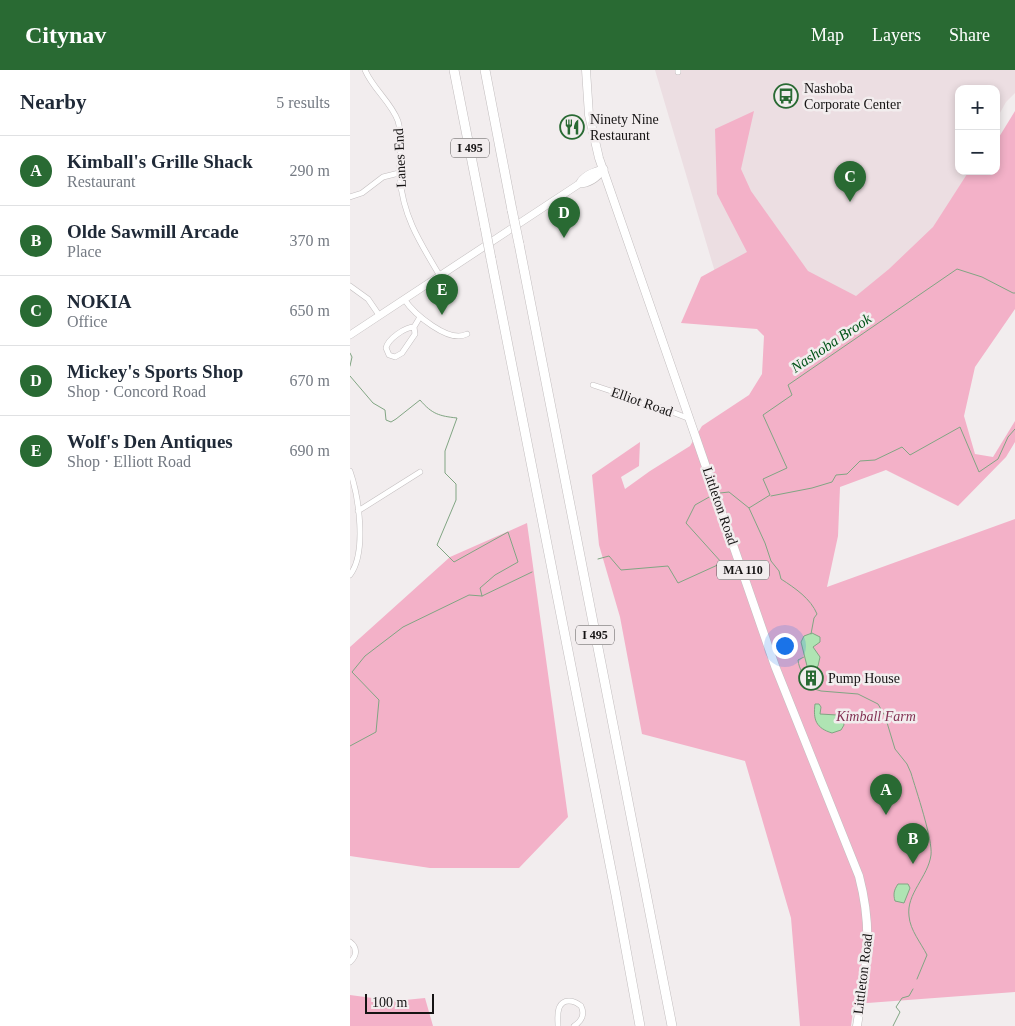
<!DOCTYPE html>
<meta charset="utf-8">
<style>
body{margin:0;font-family:Georgia,serif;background:#f6f6f7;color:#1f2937}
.controls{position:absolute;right:15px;top:15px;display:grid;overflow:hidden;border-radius:10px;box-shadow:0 2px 8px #0003}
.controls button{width:45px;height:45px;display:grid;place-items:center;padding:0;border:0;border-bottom:1px solid #e0e1e3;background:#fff;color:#1f2937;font:25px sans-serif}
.scale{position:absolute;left:15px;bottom:12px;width:69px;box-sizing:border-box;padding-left:5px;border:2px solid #151313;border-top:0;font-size:14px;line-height:18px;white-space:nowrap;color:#151313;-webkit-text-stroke:4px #f2edee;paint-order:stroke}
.you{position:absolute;left:434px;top:575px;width:18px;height:18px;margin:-12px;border:4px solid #fff;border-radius:50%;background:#1a73e8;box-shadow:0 0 0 8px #1a73e833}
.badge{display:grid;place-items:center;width:32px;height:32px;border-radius:50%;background:#296a33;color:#fff;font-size:16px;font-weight:700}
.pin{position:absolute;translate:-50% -41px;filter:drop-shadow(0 1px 2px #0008)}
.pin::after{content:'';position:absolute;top:26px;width:18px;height:15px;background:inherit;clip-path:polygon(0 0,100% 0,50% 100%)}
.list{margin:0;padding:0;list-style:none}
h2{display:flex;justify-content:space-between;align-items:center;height:65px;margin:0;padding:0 20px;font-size:21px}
h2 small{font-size:16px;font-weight:400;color:#747a83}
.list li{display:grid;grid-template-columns:32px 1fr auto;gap:15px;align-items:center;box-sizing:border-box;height:70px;padding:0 20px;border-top:1px solid #e0e1e3}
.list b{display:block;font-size:19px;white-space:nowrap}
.list p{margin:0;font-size:16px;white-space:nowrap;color:#747a83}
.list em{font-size:16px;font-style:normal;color:#747a83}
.map{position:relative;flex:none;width:665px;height:956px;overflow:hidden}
header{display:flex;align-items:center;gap:30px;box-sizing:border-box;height:70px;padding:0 25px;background:#296a33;color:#fff}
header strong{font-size:24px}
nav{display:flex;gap:28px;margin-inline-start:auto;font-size:18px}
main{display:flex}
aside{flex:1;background:#fff}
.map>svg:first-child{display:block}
</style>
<header>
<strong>Citynav</strong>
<nav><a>Map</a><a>Layers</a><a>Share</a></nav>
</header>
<main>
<aside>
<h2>Nearby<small>5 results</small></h2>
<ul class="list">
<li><span class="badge">A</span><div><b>Kimball's Grille Shack</b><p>Restaurant</p></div><em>290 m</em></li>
<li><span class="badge">B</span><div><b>Olde Sawmill Arcade</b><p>Place</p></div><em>370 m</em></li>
<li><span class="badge">C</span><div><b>NOKIA</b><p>Office</p></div><em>650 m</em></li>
<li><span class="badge">D</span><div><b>Mickey's Sports Shop</b><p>Shop · Concord Road</p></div><em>670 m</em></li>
<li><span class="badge">E</span><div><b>Wolf's Den Antiques</b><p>Shop · Elliott Road</p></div><em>690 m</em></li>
</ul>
</aside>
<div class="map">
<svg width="665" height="956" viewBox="0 0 665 956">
<rect width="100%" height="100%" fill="#f2edee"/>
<!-- built -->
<path fill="#ecdee2" d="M305,0H665V23L656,32L646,50V19H609V101H646V72L656,77L665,88L430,302L423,254L378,246Z"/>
<!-- green -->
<path fill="#f3b1c8" d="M404,41L391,99L401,121L458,201L506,226L539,199L583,157L619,101H646V72L665,41V239L625,297L614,346L625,384L643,387L665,351V372L656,387L608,436L536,400L490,417L488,466L477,517L665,449V922L504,934L501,956H450L441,848L395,691L292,664L270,547L249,475L242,405L290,372L289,396L271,407L275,419L300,401L340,376L352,356L399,325L412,304L414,266L407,259L331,253L351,207L397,182L367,124L365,59Z
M177,453L218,747L169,798H80L0,786V577L100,487Z
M0,925L45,931L75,928L83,956H0Z"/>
<!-- water -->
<path fill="#afe4b3" stroke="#81a583" d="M462,563L470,567V572L463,577L470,587L468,596L461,603H459L458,600L451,572L454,566Z
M465,634H469L471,637L470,644L487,645L493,650L494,655L491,660L482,663C466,658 463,650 465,634Z
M548,814H558L560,818L554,833L545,831C543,824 544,820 548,814Z"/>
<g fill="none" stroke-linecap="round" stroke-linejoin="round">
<!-- stream -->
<path stroke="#81a583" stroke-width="1" d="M0,283L2,287L0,296
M0,306L23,333L35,340L36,350L41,352L46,349L70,330C82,344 89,346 107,348L95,381V403L106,414V430L87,475L104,492L158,462L168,492L145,505L130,518L132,526
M370,423L379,422L399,438L420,425L413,409L437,398L413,345L442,325L438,315L607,199L632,207L663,223H665
M421,426L462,418L482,412L486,405L497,404L510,391L525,390L552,377L560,385L610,357L629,402L648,389L658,367L665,359
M399,438L415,473L421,491L429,501L431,509C445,518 461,529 467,544L464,548L461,564
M248,489L259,486L271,500L318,496L328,513L372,493L336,453L345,435L361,426
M454,587L448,590C449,600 455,606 458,615
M461,618L471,621L508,624L528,634L535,646L545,679L557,694L561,703C566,720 583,770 581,785C578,807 556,824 559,846C560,860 571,873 577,885L567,909
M0,676L26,662L29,630L2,602L15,586L53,557L119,525L132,526L182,502
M543,956L550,942L546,937L552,928L559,926L563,919"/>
<!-- street casing -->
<g stroke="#c3bebf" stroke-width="6">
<path id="street" d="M15,0C23,19 41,32 48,51C54,70 48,89 50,108C53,147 71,174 90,206
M328,2V0
M0,127L12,123L33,107L49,103
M0,216L18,229L29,245
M54,229C64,244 99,274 117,264
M64,257L65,264L52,283L45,287L39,285L36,278C38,269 55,257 64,257L70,247
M243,315L309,337L340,349
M0,401C9,427 17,483 0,505
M8,441L70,402
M0,872C8,878 7,886 0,892
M208,956C208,951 207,944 209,938C213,928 224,930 231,936C235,944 232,951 224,956"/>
</g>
<!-- secondary casing -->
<g stroke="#c3bebf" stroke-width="8">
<path id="secondary" d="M229,114C239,114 248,107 254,99
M0,265L229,114C233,106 244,101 254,99"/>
</g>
<!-- primary casing -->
<g stroke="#c3bebf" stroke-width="9">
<path id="primary" d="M236,0L239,45L249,88L425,596L509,806C524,863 516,899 507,956"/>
</g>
<!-- highway casing -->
<g stroke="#c3bebf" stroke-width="10">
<path id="highway" d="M104,0L135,157
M135,0L162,140
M169,174L322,956
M141,189L266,825L290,956"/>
</g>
<!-- street -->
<use href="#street" stroke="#fff" stroke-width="5"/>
<!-- secondary -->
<use href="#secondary" stroke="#fff" stroke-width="7"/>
<!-- primary -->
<use href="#primary" stroke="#fff" stroke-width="8"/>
<!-- highway -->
<use href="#highway" stroke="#fff" stroke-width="9"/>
<!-- highway-bridge casing -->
<g stroke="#c3bebf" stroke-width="10" stroke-linecap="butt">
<path id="highway-bridge" d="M162,140L169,174
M135,157L141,189"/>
</g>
<!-- highway-bridge -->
<use href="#highway-bridge" stroke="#fff" stroke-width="9"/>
</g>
<!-- icons -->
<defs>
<g id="bus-ring" transform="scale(1.25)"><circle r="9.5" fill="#f2edee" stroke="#296a33" stroke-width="1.5"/><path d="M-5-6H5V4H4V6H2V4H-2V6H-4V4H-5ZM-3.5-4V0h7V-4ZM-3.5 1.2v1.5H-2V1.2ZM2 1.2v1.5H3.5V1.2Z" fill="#296a33"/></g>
<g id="restaurant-ring" transform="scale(1.25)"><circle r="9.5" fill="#f2edee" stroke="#296a33" stroke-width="1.5"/><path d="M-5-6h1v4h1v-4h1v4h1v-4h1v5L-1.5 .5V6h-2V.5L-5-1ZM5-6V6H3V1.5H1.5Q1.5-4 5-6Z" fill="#296a33"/></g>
<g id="building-ring" transform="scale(1.25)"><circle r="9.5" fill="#f2edee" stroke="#296a33" stroke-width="1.5"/><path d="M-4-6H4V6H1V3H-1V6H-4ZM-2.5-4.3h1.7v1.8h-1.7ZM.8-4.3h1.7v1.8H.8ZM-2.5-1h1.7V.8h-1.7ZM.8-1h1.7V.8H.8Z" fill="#296a33"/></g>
</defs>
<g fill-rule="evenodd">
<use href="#bus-ring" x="436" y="26"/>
<use href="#restaurant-ring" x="222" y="57"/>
<use href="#building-ring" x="461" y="608"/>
</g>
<g text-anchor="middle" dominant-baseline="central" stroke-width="5" stroke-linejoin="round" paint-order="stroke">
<!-- shield labels -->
<g fill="#f2edee" stroke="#575455" stroke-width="1">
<rect x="101" y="68.5" width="38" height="19" rx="4"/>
<rect x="367" y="490.5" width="52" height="19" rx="4"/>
<rect x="226" y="555.5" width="38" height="19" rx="4"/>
</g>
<g font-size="12" font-weight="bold" fill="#151313">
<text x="120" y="78">I 495</text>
<text x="393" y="500">MA 110</text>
<text x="245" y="565">I 495</text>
</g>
<!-- poi labels -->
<g font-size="14" fill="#151313" stroke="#f2edee" text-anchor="start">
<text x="454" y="18">Nashoba<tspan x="454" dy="16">Corporate Center</tspan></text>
<text x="240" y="49">Ninety Nine<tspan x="240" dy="16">Restaurant</tspan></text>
<text x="478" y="608">Pump House</text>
</g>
<!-- street labels -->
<g font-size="14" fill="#151313" stroke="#f2edee">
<text transform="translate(50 88) rotate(-93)">Lanes End</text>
<text transform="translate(292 332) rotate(19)">Elliot Road</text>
<text transform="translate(370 436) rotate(71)">Littleton Road</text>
<text transform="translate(513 904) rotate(-83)">Littleton Road</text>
</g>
<!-- park labels -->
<g font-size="14" font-style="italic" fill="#833254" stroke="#f2edee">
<text x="526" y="646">Kimball Farm</text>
</g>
<!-- water labels -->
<g font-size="15" font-style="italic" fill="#005317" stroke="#f2edee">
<text transform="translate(481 273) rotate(-34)">Nashoba Brook</text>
</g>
</g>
</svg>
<div class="controls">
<button>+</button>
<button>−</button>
</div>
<div class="scale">100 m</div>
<div class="you"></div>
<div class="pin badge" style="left:536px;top:745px">A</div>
<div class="pin badge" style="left:563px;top:794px">B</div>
<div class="pin badge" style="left:500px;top:132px">C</div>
<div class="pin badge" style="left:214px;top:168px">D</div>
<div class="pin badge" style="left:92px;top:245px">E</div>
</div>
</main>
